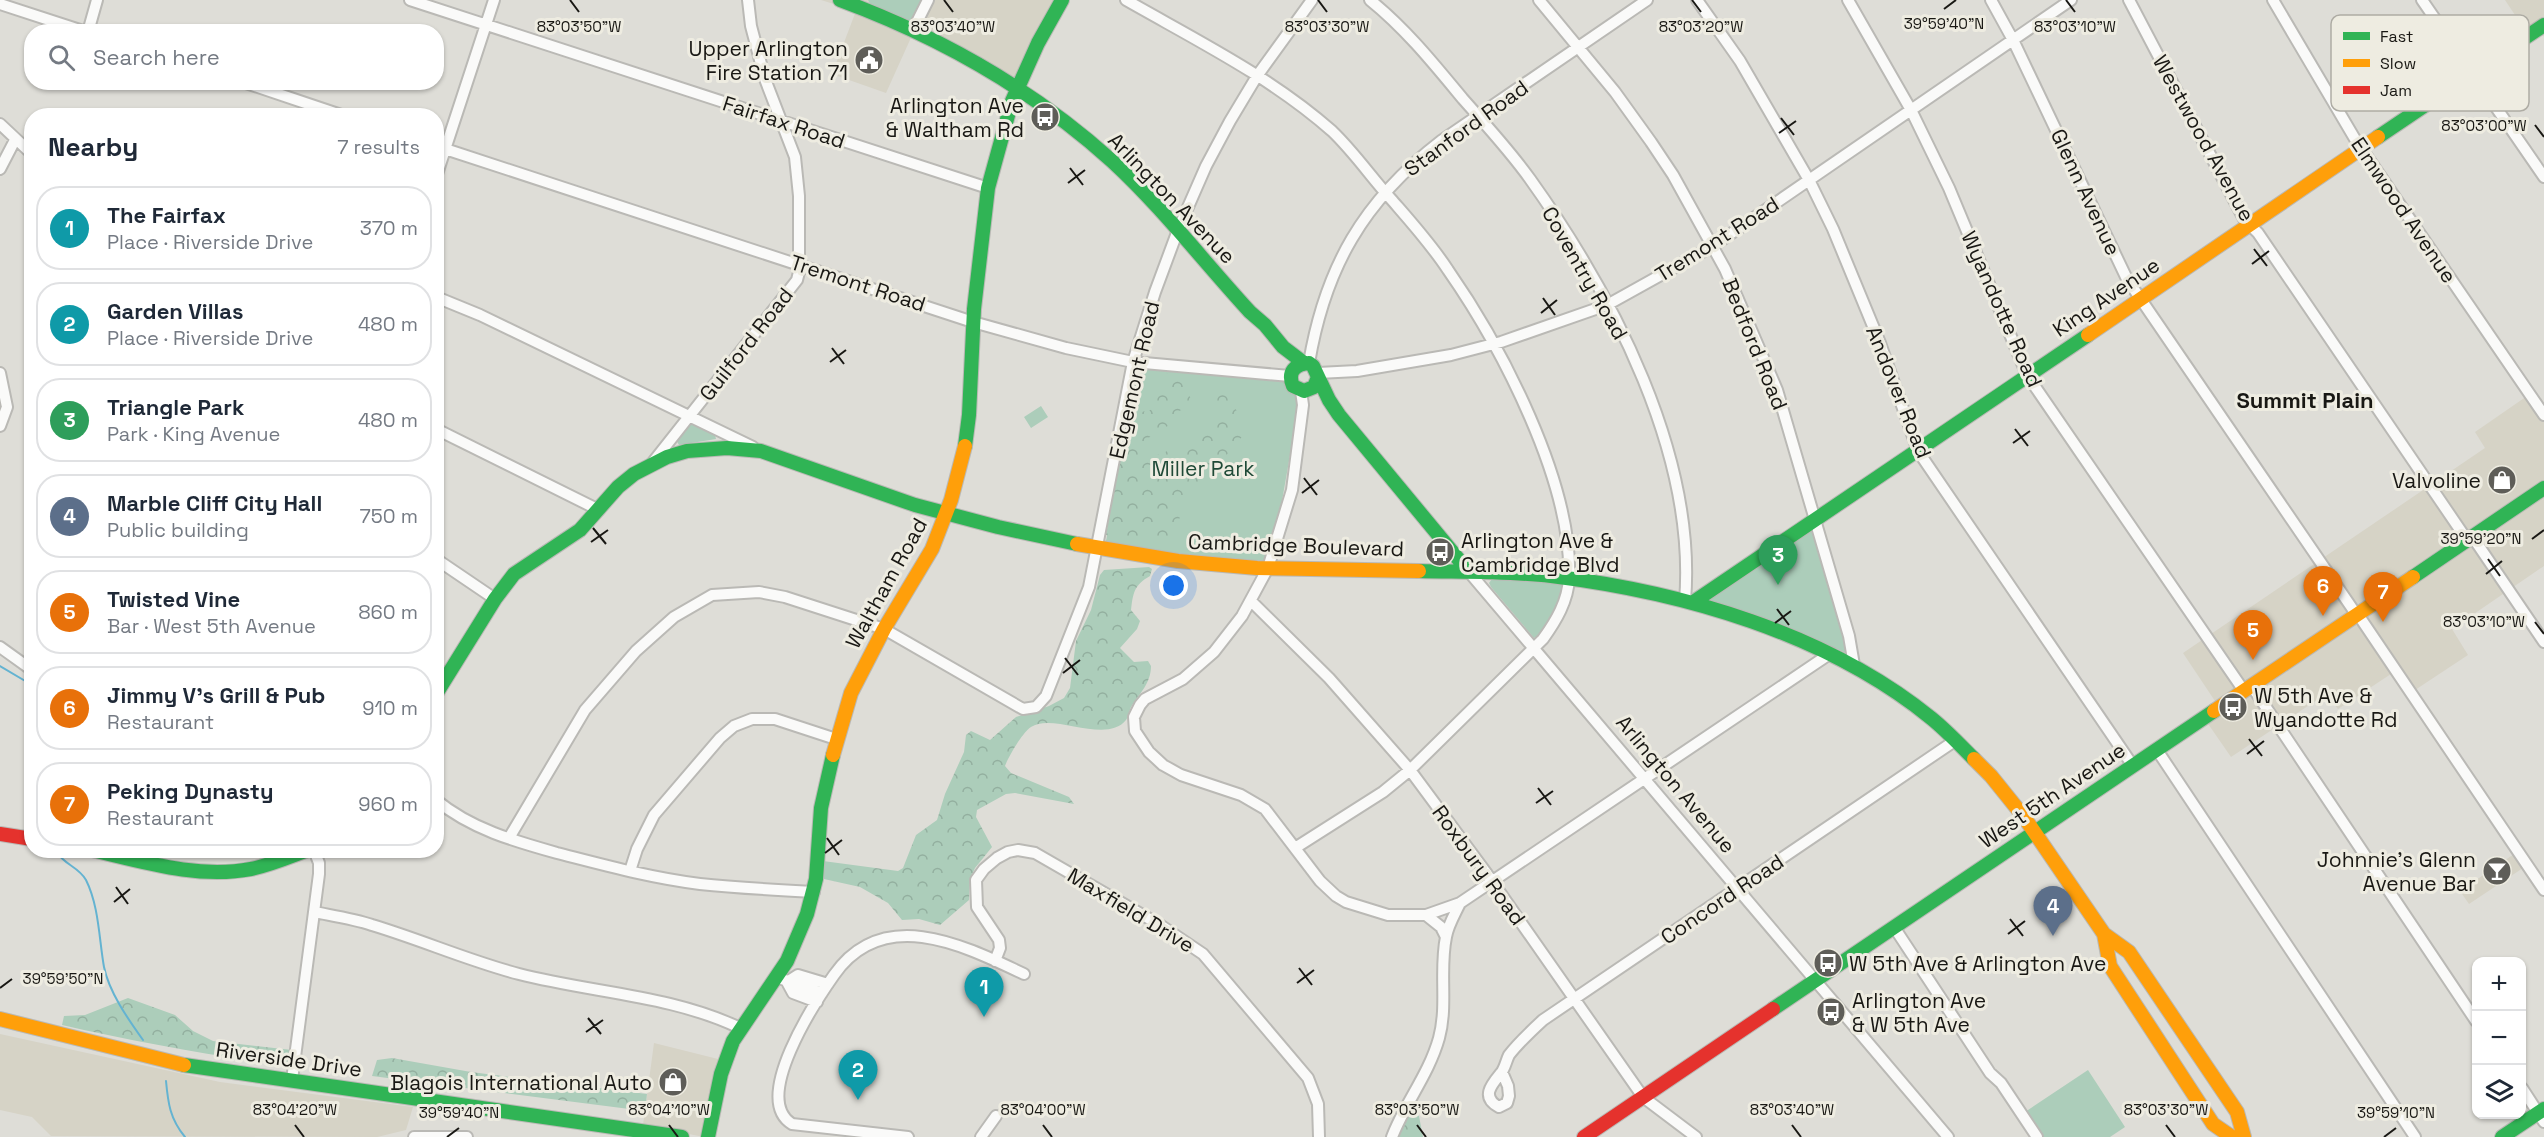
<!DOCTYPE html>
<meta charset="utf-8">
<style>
body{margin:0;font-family:"Space Grotesk",sans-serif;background:#f6f6f7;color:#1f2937}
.controls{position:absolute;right:18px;bottom:18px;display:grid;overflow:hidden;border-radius:12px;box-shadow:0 2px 4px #0004}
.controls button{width:54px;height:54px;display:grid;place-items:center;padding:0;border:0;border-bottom:2px solid #e0e1e3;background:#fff;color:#1f2937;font:30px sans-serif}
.you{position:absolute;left:1174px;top:586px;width:21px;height:21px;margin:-15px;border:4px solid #fff;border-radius:50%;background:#1a73e8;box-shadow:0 0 0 9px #1a73e833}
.badge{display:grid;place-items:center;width:39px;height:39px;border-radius:50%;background:#db2777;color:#fff;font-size:20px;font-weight:700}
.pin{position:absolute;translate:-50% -50px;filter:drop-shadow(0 2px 3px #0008)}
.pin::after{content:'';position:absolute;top:32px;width:21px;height:18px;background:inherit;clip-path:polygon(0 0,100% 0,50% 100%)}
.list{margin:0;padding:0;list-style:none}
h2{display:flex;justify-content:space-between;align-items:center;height:78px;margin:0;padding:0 24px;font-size:26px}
h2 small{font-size:20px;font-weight:400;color:#747a83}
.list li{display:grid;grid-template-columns:39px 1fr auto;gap:18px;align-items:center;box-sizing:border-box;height:84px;margin:0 12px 12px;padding:0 12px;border:2px solid #e0e1e3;border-radius:24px}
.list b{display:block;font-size:22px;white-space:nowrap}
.list p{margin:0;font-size:20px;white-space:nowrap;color:#747a83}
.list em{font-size:20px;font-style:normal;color:#747a83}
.icon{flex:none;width:33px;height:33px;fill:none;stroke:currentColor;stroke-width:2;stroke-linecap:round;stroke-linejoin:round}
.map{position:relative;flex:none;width:2544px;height:1137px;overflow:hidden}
.search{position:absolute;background:#fff;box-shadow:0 2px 4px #0004;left:24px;top:24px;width:420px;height:66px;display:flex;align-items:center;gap:15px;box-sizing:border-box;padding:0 21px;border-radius:24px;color:#747a83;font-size:22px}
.panel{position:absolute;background:#fff;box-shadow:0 2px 4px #0004;left:24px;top:108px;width:420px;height:750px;border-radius:24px}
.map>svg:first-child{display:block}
</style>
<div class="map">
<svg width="2544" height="1137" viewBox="0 0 2544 1137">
<defs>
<pattern id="forest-crowns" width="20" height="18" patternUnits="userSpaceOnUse" patternTransform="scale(1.5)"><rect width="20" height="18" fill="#accdba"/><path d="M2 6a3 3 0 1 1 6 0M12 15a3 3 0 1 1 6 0" fill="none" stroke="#93af9f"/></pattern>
</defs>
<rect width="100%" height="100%" fill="#deddd7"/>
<!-- built -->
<path fill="#d6d3c6" d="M821,0H868L870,4L918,6L921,0H1062L1017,83L914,31L886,93L832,74L856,11Z
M2505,0H2544V37L2539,30L2529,36Z
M2530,394L2539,408L2544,405V566L2452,629L2468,655L2412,692L2397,670L2338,709L2326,694L2231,757L2204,718L2219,707L2183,653L2485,448L2475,432Z
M2517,852L2526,866L2469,904L2460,891Z
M0,1034L220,1082L413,1107L406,1130L377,1137L51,1136L32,1117L0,1110Z
M654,1043L722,1060L704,1137L643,1125Z"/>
<!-- green -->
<path fill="#accdba" d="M868,0H921L916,16L910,21L870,4Z
M1138,368L1282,379L1297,396L1299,404L1279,518L1265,561L1208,558L1141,550L1106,541Z
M1041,406L1048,417L1031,428L1024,417Z
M690,423L715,435L716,439L679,445L675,438Z
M1808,530H1814L1848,652L1846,653L1805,635L1709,600Z
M1492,579L1563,584C1563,601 1550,632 1534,638L1491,587L1489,583Z
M2088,1070L2125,1127L2110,1137H2042L2025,1112Z"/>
<!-- forest -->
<path fill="url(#forest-crowns)" d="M1181,373L1191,377L1194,384L1188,393L1192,401L1186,405L1185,411L1181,410L1174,415L1168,426L1160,429L1146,440L1157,455L1164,453L1171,448V443L1182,442L1189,450L1197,441L1198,435L1208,430C1220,413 1213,412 1205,399L1217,387L1238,389L1246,396L1242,404L1235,408L1240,416L1244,418L1242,425L1246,432L1214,470L1215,482L1206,487L1197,489L1187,501L1186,512L1180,515L1178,529L1172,545L1106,535L1128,413L1149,411L1154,407C1157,392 1150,387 1165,374Z
M1149,567L1152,569L1150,576C1134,585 1133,593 1131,610L1140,621L1137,629L1120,648L1134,662L1148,661L1151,666C1151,683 1140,693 1131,707C1129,711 1129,716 1126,720C1106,745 1053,712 1031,727C1022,733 1009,756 1005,766L1011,773L1069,797L1074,804L1015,793L1006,794L977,810L976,817L992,847L975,868L970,879L969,900L940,925L919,919L902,920L888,903L860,887L824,879L823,861L898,871L903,868L916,835L937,820L945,794L964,752L966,735L971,731L990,740L1016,717L1049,706L1064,698L1070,688L1076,641L1091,610L1100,575L1104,570Z
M128,998L175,1015L193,1031L213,1041L292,1050L288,1065C211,1056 137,1042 62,1025L64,1016L85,1015Z
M392,1058L471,1072L647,1094L645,1111L372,1076L377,1060Z
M1410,1111L1419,1116L1423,1137H1399Z"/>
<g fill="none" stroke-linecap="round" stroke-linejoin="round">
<!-- stream -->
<path stroke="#64b3d1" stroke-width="2" d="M0,666L32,685
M32,748V778
M57,852C63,864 79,867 86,880C99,906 99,939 104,967C109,992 128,1019 143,1040
M166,1081C168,1103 170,1119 185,1137"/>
<!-- street casing -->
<g stroke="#bab9b5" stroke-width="14">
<path id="street" d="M410,0L988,188
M1126,0C1196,40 1271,77 1332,131C1354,152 1371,177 1391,199C1411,222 1431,244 1448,270C1501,346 1573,483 1569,578C1568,601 1556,621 1543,639L1410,770L1383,792L1295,848
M1370,0C1406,29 1434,64 1463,99C1486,125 1510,151 1530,179C1613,295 1697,456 1685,601
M1539,0L1615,92L1651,142L1673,175L1725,269L1777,390L1849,636L1854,665
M1697,0L1740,61L1809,180L1833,229L1880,343L1918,451L2133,766
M1848,0L1911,110L1949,188L2027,375L2244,691
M1991,0L2013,40L2127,279L2356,614
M2129,0L2244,219L2258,233L2467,540
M2273,0L2355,139L2544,415
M2422,0L2544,177
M0,4L86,32
M914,28L928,0
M88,32L97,0
M243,82L344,116
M0,124L32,154
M436,146L973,322L1066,348L1133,362L1290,376
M0,169L15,140
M436,177L494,0
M436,297L480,315L753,447
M1309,363C1325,268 1363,201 1441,141L1647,0
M0,373L7,407L0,426
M1318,373L1357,371L1451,355L1501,342L1607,305L1713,246L2071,0
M1301,391L1303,405L1292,490L1268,568L1242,616L1214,652L1183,679L1145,699L1140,705L1134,717L1135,731L1149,752L1163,765L1181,775L1241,795L1265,809L1320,881L1336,896L1346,902L1388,915H1426L1460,903L1831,653
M436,429L599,510
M653,462L797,280L799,272V196L795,157L765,79L751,26L748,0
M2472,536L2544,642
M436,559L495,599
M1469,572L1948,1137
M1251,601L1329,678L1410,770L1487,874L1643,1097L1696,1137
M2357,613L2544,890
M0,647L32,670
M2251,685L2476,1021
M2157,750L2415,1137
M436,800C471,829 514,841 557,853C604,865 651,878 700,884C738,888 776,890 814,892
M509,838L585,710L636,651L674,617L712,595L759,592L785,597L884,629L1023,709L1036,707L1046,696L1089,587L1133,362L1155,292L1178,230L1206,166L1230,121L1257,76L1312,0
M630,871L637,849L654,815L720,738L734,726L752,719H775L836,739
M314,912C334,916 354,919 372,925C422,940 469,961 519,974C593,993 671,995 740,1028
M1426,915L1441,927L1446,937
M1894,927L1990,1073L2001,1083L2037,1137
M995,961L1000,948L999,940L977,907L976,880L984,869L997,858L1008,852L1018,850L1035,853L1160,925L1203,954L1308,1078L1318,1104L1319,1137
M776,977L822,993
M787,982L798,975L828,984
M787,982L793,993L817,1002
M1502,1072L1508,1086L1509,1096L1507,1103L1499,1107C1480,1097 1492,1084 1501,1073C1505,1068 1506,1061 1509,1055C1519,1042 1531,1031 1543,1020L1956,740
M292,1080L319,874V863L314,850
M2522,1088L2544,1122
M414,1137H467
M908,1137L792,1124C751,1099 815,1002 834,975C883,905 963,945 1024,974
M981,1137L996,1116
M1392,1137C1405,1103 1429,1074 1439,1038C1448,1005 1439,970 1446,937C1448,925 1455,914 1460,903"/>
</g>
<!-- fast casing -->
<g stroke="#bab9b5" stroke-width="16">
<path id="fast" d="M840,0C940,37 1032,89 1112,161C1162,207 1204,262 1250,312L1265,325L1283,347L1304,363
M2378,137L2544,25
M1318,377L1314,387L1304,391L1293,386C1287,372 1295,364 1309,363L1313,366L1329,400L1339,415L1469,572
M965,446L969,415L974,309L988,188L1012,101L1038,43L1062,0
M1419,571C1462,572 1507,571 1551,576C1683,592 1826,633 1931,718C1946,730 1960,745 1974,759
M2413,577L2544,488
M1692,603L2088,335
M436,694L495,599L514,574L580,530L618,487L634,474L667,457L687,451L727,448L761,451L915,505L998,527L1077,544
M92,850C144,862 198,879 251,869C271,865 289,857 308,850
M1773,1009L2214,711
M184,1065L682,1137
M708,1137L721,1074L733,1041L787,961L807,914L816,879L821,808L833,755
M2502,1137L2544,1109"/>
</g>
<!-- slow casing -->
<g stroke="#bab9b5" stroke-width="16">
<path id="slow" d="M2088,335L2378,137
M1077,544L1178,561L1257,568L1419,571
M2214,711L2413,577
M833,755L851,693L884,629L932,549L951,500L965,446
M1974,759L1991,776L2024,817L2104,934L2129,952L2237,1112L2244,1137
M2104,934L2110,966L2213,1124L2232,1137
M0,1019L184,1065"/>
</g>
<!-- jam casing -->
<g stroke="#bab9b5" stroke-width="16">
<path id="jam" d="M0,834L32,839
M1584,1137L1773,1009"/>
</g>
<!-- street -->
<use href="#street" stroke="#fafaf9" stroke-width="10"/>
<!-- fast -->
<use href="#fast" stroke="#30b455" stroke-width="14"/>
<!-- slow -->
<use href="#slow" stroke="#ff9f0a" stroke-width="14"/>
<!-- jam -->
<use href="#jam" stroke="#e5322d" stroke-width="14"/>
</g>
<!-- ticks -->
<path fill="none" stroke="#191814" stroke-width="2" d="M570,0L579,12M944,0L953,12M1318,0L1327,12M1692,0L1701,12M2066,0L2075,12M1944,9L1956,0M1781,118L1794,135M2535,125L2544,137M1779,133L1796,121M1070,168L1083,185M1068,183L1085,170M2254,249L2267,266M2252,264L2269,251M1543,298L1555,315M1541,313L1557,300M832,348L844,364M830,362L846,350M2015,429L2028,446M2013,443L2030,431M1304,478L1317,495M1302,493L1319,480M593,528L606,544M2532,539L2544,530M591,542L608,530M2488,559L2500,576M2486,574L2502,561M1777,609L1789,625M2535,622L2544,634M1775,623L1791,611M1065,658L1078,675M1063,673L1080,660M2249,739L2262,756M2247,754L2264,741M1538,788L1551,805M1536,803L1553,791M827,838L839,855M825,853L842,840M116,887L128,904M114,902L130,889M2010,919L2023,936M2008,934L2025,921M1299,968L1312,985M1297,983L1314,970M0,988L12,979M588,1018L601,1034M586,1032L603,1020M295,1125L304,1137M669,1125L678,1137M1043,1125L1052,1137M1417,1125L1426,1137M1792,1125L1801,1137M2166,1125L2175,1137M447,1137L459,1128M2384,1137L2396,1128"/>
<!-- icons -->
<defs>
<g id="civic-disc" transform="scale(1.5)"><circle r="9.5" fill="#5e5d58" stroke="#eeece1"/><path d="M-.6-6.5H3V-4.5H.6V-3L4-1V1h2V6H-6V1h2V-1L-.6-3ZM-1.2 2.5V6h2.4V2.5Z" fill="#fff"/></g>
<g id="bus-disc" transform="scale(1.5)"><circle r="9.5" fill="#5e5d58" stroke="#eeece1"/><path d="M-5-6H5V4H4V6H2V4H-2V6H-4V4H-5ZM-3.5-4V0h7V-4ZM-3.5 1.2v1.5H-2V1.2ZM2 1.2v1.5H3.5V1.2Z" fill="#fff"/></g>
<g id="shop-disc" transform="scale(1.5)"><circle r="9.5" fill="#5e5d58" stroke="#eeece1"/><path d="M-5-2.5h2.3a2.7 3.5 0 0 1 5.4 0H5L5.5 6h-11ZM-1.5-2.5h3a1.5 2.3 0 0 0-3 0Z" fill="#fff"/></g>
<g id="bar-disc" transform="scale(1.5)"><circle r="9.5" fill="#5e5d58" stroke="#eeece1"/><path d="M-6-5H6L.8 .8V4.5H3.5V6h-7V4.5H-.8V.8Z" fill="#fff"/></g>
</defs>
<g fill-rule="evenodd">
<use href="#civic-disc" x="869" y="60"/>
<use href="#bus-disc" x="1045" y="117"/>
<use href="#shop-disc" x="2502" y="480"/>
<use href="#bus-disc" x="1440" y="552"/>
<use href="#bus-disc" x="2233" y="707"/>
<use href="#bar-disc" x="2497" y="871"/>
<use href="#bus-disc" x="1828" y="963"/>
<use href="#bus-disc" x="1831" y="1012"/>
<use href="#shop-disc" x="673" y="1082"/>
</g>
<g text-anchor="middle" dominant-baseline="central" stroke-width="6" stroke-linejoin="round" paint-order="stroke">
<!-- poi labels -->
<g font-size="21" fill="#191814" stroke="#eeece1" text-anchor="end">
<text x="848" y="48">Upper Arlington<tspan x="848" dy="24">Fire Station 71</tspan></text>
<text x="1024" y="105">Arlington Ave<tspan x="1024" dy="24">&amp; Waltham Rd</tspan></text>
<text x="2481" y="480">Valvoline</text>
<text x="1461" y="540" text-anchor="start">Arlington Ave &amp;<tspan x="1461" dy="24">Cambridge Blvd</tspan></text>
<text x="2254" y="695" text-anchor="start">W 5th Ave &amp;<tspan x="2254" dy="24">Wyandotte Rd</tspan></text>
<text x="2476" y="859">Johnnie's Glenn<tspan x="2476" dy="24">Avenue Bar</tspan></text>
<text x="1849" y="963" text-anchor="start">W 5th Ave &amp; Arlington Ave</text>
<text x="1852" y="1000" text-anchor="start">Arlington Ave<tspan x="1852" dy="24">&amp; W 5th Ave</tspan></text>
<text x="652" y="1082">Blagois International Auto</text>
</g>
<!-- street labels -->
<g font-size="21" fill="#191814" stroke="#eeece1">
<text transform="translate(784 122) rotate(18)">Fairfax Road</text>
<text transform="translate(1466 128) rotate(-36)">Stanford Road</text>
<text transform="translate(2204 138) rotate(61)">Westwood Avenue</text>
<text transform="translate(2086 192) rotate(65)">Glenn Avenue</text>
<text transform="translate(1172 198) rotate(46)">Arlington Avenue</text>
<text transform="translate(2404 210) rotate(56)">Elmwood Avenue</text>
<text transform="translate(1717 239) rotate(-32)">Tremont Road</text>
<text transform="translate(1585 273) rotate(60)">Coventry Road</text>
<text transform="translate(858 283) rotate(18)">Tremont Road</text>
<text transform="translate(2106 297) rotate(-34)">King Avenue</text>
<text transform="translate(2002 309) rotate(66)">Wyandotte Road</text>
<text transform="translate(746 344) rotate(-52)">Guilford Road</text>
<text transform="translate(1755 344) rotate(68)">Bedford Road</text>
<text transform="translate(1134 380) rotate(-77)">Edgemont Road</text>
<text transform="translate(1899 392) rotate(68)">Andover Road</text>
<text transform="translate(1296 545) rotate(2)">Cambridge Boulevard</text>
<text transform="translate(886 583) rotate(-61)">Waltham Road</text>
<text transform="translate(1676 784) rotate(50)">Arlington Avenue</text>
<text transform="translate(2052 795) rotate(-34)">West 5th Avenue</text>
<text transform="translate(1479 865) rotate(54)">Roxbury Road</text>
<text transform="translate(1722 899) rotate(-34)">Concord Road</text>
<text transform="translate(1131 910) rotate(31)">Maxfield Drive</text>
<text transform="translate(289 1059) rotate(8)">Riverside Drive</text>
</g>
<!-- park labels -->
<g font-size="21" fill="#1e4936" stroke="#eeece1">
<text x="1203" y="468">Miller Park</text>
</g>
<!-- neighbourhood labels -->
<g font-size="22" font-weight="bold" fill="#191814" stroke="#eeece1">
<text x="2305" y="400">Summit Plain</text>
</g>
</g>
<!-- legend -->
<rect x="2331" y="15" width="198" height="96" rx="9" fill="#eeece1" stroke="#aeaca4" stroke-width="1.5"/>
<rect x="2343" y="32" width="27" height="8" fill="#30b455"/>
<rect x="2343" y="59" width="27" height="8" fill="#ff9f0a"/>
<rect x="2343" y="86" width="27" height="8" fill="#e5322d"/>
<g font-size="16" fill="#191814">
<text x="2380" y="42">Fast</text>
<text x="2380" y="69">Slow</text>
<text x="2380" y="96">Jam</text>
</g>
<g font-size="15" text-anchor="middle" fill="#191814" stroke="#eeece1" stroke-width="6" stroke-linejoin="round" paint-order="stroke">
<text x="1944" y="29">39°59'40"N</text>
<text x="579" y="32">83°03'50"W</text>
<text x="953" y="32">83°03'40"W</text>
<text x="1327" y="32">83°03'30"W</text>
<text x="1701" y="32">83°03'20"W</text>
<text x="2075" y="32">83°03'10"W</text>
<text x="2484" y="131">83°03'00"W</text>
<text x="2481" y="544">39°59'20"N</text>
<text x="2484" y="627">83°03'10"W</text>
<text x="63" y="984">39°59'50"N</text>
<text x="295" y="1115">83°04'20"W</text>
<text x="669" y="1115">83°04'10"W</text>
<text x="1043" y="1115">83°04'00"W</text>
<text x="1417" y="1115">83°03'50"W</text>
<text x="1792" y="1115">83°03'40"W</text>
<text x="2166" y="1115">83°03'30"W</text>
<text x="459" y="1118">39°59'40"N</text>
<text x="2396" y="1118">39°59'10"N</text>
</g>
</svg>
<div class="controls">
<button>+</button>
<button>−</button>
<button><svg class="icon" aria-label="layers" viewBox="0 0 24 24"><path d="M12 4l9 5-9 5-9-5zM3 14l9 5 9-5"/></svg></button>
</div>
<div class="you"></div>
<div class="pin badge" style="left:984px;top:1017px;background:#0f9aa8">1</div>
<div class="pin badge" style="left:858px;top:1100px;background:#0f9aa8">2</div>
<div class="pin badge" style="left:1778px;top:585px;background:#2e9e5b">3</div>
<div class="pin badge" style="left:2053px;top:936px;background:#5c6f8a">4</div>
<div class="pin badge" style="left:2253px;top:660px;background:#e8710a">5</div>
<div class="pin badge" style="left:2323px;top:616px;background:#e8710a">6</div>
<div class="pin badge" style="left:2383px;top:622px;background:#e8710a">7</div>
<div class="search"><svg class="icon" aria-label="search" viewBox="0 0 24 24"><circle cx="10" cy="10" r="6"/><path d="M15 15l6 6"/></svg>Search here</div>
<section class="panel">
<h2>Nearby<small>7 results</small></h2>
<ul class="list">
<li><span class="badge" style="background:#0f9aa8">1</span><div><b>The Fairfax</b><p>Place · Riverside Drive</p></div><em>370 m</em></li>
<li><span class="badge" style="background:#0f9aa8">2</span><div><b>Garden Villas</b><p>Place · Riverside Drive</p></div><em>480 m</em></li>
<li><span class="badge" style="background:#2e9e5b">3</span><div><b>Triangle Park</b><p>Park · King Avenue</p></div><em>480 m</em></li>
<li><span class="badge" style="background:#5c6f8a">4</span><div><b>Marble Cliff City Hall</b><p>Public building</p></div><em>750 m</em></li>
<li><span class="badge" style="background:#e8710a">5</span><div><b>Twisted Vine</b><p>Bar · West 5th Avenue</p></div><em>860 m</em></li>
<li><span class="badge" style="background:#e8710a">6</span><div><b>Jimmy V's Grill &amp; Pub</b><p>Restaurant</p></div><em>910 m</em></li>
<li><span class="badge" style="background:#e8710a">7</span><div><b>Peking Dynasty</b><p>Restaurant</p></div><em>960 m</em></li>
</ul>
</section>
</div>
